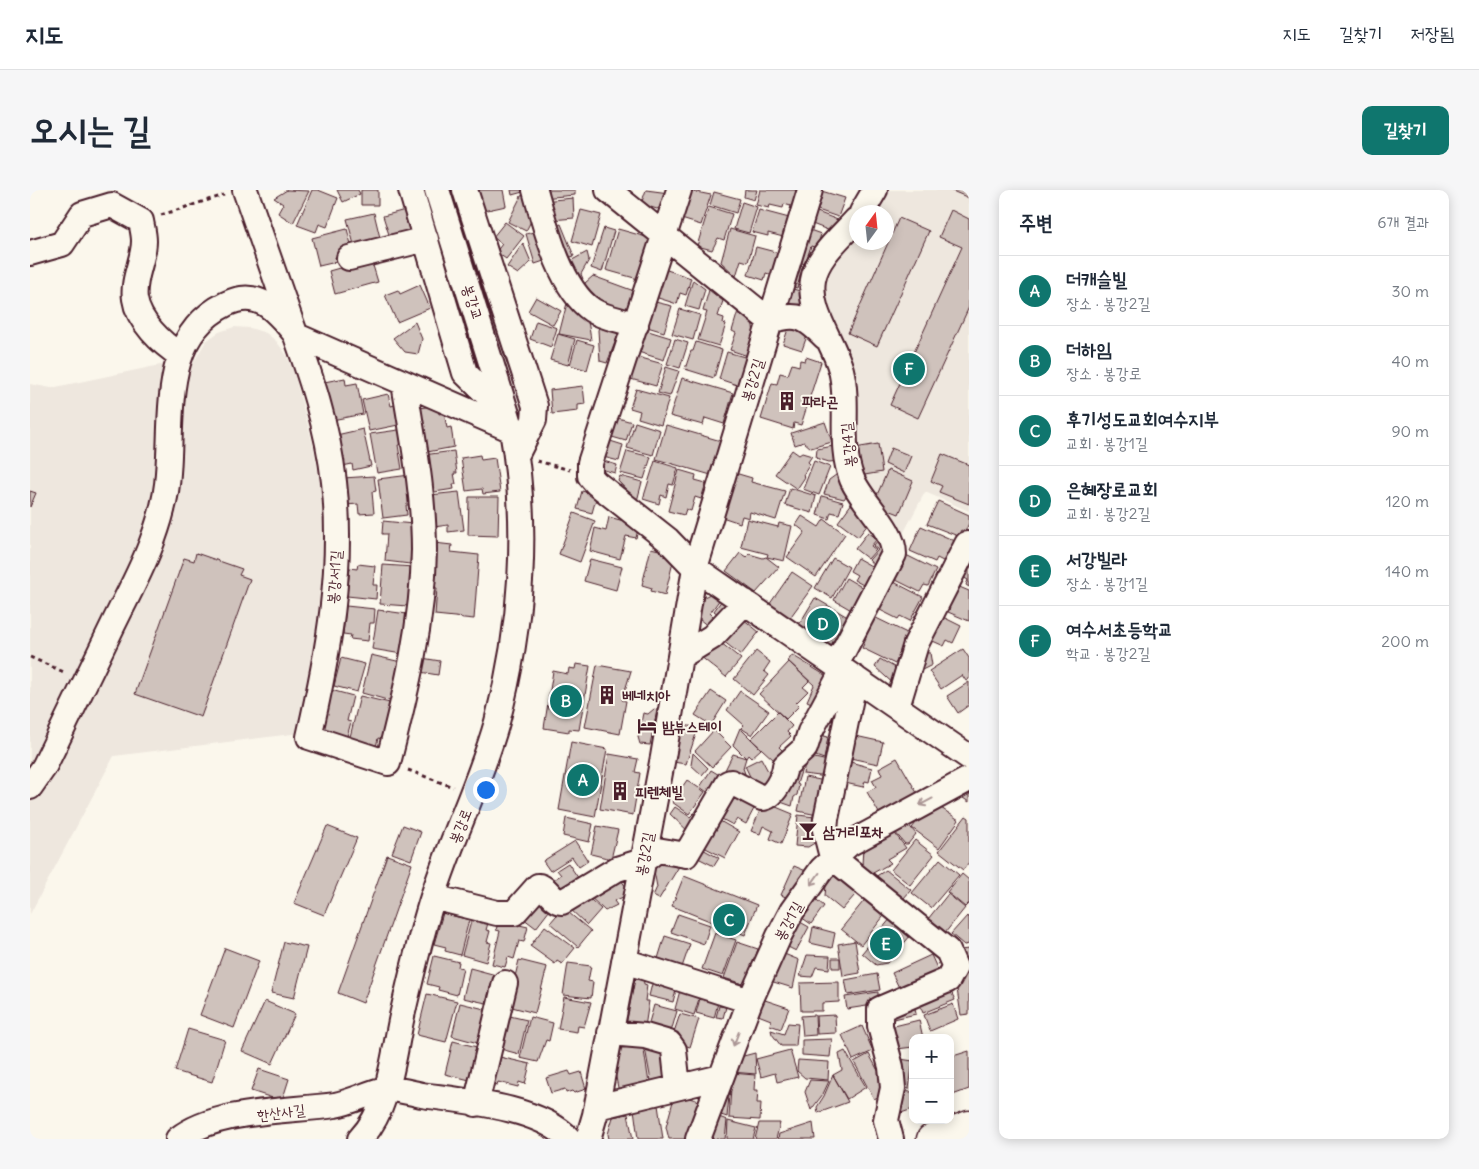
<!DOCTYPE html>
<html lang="ko">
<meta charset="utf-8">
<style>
body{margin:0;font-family:Delius,"Poor Story",sans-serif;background:#f6f6f7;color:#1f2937}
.controls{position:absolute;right:15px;bottom:15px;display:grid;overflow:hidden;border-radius:10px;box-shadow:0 2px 12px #0003}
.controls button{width:45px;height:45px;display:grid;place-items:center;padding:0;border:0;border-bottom:1px solid #e0e1e3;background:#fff;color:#1f2937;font:25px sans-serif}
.compass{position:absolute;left:819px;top:15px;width:45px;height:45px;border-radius:50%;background:#fff;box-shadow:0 2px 12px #0003;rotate:15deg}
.you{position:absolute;left:455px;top:599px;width:18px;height:18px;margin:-12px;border:4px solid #fff;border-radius:50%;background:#1a73e8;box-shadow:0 0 0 8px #1a73e833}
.badge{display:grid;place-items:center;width:32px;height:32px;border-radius:50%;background:#0f766e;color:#fff;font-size:16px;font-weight:700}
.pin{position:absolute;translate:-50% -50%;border:2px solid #fff;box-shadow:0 1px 5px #0006}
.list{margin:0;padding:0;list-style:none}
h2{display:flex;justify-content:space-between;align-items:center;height:65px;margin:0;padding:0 20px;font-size:21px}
h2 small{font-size:16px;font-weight:400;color:#747a83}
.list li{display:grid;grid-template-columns:32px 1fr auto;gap:15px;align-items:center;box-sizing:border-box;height:70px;padding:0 20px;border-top:1px solid #e0e1e3}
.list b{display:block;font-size:19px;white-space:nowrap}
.list p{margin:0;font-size:16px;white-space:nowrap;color:#747a83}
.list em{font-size:16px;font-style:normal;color:#747a83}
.map{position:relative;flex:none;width:939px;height:949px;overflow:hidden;border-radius:10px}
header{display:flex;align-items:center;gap:30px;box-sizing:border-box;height:70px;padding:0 25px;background:#fff;border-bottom:1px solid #e0e1e3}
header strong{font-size:24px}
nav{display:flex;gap:28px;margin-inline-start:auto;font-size:18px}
.intro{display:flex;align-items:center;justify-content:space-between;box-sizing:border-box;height:120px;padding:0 30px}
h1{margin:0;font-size:35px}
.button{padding:12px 22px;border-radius:10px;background:#0f766e;color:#fff;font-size:18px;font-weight:700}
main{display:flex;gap:30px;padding:0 30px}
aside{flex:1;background:#fff;border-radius:10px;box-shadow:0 2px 12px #0003}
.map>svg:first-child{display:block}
</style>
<header>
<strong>지도</strong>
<nav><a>지도</a><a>길찾기</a><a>저장됨</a></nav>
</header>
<div class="intro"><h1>오시는 길</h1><a class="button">길찾기</a></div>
<main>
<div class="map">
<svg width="939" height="949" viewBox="0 0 939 949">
<rect width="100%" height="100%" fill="#fbf7ec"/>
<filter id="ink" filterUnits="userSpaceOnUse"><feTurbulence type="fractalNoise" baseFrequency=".02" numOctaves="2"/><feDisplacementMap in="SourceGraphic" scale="10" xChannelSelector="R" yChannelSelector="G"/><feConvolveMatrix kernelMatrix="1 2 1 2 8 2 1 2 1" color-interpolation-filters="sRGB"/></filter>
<g filter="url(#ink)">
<!-- built -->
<path fill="#eee7de" d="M849,0H939V321L895,302L873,344L843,315L825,284L817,170L806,132L796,114L794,99L795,83L826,36V52H856V22H837Z
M204,137L220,138L236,143L246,151L256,164L264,183L283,254L293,309L297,344L291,448L270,543L84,566L0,724V194L21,198L135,174L161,177L176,151L189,142Z"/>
<!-- building -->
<path fill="#cfc2bc" stroke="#4a1f2b" d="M257,0L279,1L263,33L248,23L253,14L244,8Z
M282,0H288L308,8L297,37L289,34L286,42L267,35Z
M307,0H328L330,4L313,12Z
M331,0H348V15H331Z
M449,0H473L476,16L453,21Z
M481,0H500L482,5Z
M511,0H545V5L512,8Z
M616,0L639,3L636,14L627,19L611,14Z
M656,0L681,5L671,35L648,28Z
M715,0H727L724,10L714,7Z
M730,0H769L764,17L754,14L753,18L740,15L739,18L726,15Z
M788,0L815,8L808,27L782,18Z
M920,0H939V8Z
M503,2L508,17L496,41L478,32L491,6Z
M684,2L710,9L706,23L680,15Z
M543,8L544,28L522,30L513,11Z
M712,12L727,17L719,43L704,39Z
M679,17L702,24L694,50L688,48L682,60L667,56Z
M379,19L387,46L362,54L353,26Z
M551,20L571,25L562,57L542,51Z
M729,20L763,29L757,48L738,43V46L722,42Z
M782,20L813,32L803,42L777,32Z
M921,20L939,29V117L888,228L860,215L932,57L909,47Z
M344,23L352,56L326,62L317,29Z
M869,28L899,41L847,156L818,143Z
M475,32L494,46L476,69L466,62L472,54L463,47Z
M531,34L544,66L534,69L521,38Z
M574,38L584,41L572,82L561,78Z
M774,38L791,44L787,58L781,56L775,74L763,70Z
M317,39L322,58L316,64L305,67L306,72L289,76L282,48Z
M514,39L523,68L505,74L496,44Z
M588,39L620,48L608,89L576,80Z
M700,39L725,46L718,72L711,70L706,86L691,72Z
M493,53L501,72L488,84L477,77Z
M726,57L753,64L742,85L736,83L734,90L718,85Z
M557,62L559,70L551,84L553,89L544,94L533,75Z
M341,69L348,92L305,104L299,81Z
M763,73L773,76L767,98L757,95Z
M631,78L661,88L656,105L650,103L647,114L622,106Z
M563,86L604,101L597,120L586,116L585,119L551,103L555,93Z
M663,90L675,99L669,120L655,116Z
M390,95L400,118L367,132L355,105L368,100L370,104Z
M756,97L770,101L772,121L751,118Z
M679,100L693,111L688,126L694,128L693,133L696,134L689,156L668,150L677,122L673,121Z
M547,106L557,124L561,150L529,144L537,113Z
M506,107L531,121L523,135L498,121Z
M621,111L642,116L634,142L614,136Z
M650,119L670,125L663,150L642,144Z
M708,121L720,128L723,136L724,145L718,166L700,160L706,143L702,141Z
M572,130L591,137L577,173L570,171L568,140Z
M761,130L778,143L772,160L753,154Z
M506,131L527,138L521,157L500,149Z
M385,132L392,149L388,164L375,162L363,148Z
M612,139L641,148L634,170L605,161Z
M528,144L545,149L538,175L520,170Z
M645,149L658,153L650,178L637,174Z
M547,150L564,155L557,180L540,175Z
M666,152L692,160L684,188L655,179L661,161H663Z
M697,162L718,168L710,196L689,189Z
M604,166L633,174L626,196L597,188Z
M776,167L791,172L771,235L764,233L763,239L731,229L742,193L747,194L750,183L758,185L762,174L769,176L770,170L775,171Z
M636,177L649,181L640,206L628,203Z
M315,188L316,195L327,193L333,224L297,231L289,193Z
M652,188L703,203L694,234L675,228L673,235L640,226Z
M553,196L555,214L548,215V221L522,224L520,200Z
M606,199L639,208L631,235L608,228L610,221L600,218Z
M358,204L361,216L369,214L373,234L339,241L332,210Z
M407,215L409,224L414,223L417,238L421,237L424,257L392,263L384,219Z
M581,226L602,232L596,251L575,245Z
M605,232L630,240L623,265L597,258Z
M795,232L802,252L781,258L774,252L765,255L761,243Z
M636,235L691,251L681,285L626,269Z
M333,239L341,276L323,280L322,274L308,277L302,246Z
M375,239L377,254L368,255L372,279L347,283L340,244Z
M574,249L593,255L589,271L569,266Z
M848,254L852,282L829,286L825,258Z
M809,255L811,271L799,272L786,268L787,259Z
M861,258L881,266L874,283L855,274Z
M762,260L769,265L772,263L782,266L778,272L780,274L773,285L775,287L767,299L745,284Z
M424,261L427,283H424L426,294H423L424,299L398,303L393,265Z
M597,261L621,267L614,289L590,283Z
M912,264L939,275V314L909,302L912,296L901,291Z
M450,265L451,270L465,268L470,302L453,304L452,299L436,301L431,268Z
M570,270L587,275L585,283L567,278Z
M625,271L648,278L643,295L639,294L636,307L631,305L629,314L613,309Z
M784,271L800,277L789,305L773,299Z
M649,280L666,285L665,290L676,293L671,309L665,307L661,321L656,319L654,325L638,321Z
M858,280L883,291L869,324L843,314Z
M810,282L819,302L814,309L794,304L799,290Z
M705,283L722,288L721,292L755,301L746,330L720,322L719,328L712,326L710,333L692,327Z
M380,285V315H376L377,325L353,328L348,289Z
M344,286L346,301L342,302L344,323L329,324L328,314L316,315L313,288Z
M590,286L612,292L607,311L588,291Z
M760,298L786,306L782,323L755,315Z
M0,301L6,303L0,317Z
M552,301L567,305L562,323L547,319Z
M429,302L434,340L418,342V335L404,337L400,305Z
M792,306L813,312L809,324L801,322L799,329L787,325Z
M439,307H469L468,346L438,345Z
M908,311L939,325V333L935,342L931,340L928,346L897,334Z
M822,313L842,329L828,347L808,332Z
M544,323L565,331L550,372L529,364Z
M772,326L789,337L794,329L815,344L786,387L757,367L775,342L766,335Z
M579,327L609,335L606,348L596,346L590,369L560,361L565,338L576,341Z
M717,329L748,337L749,333L762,336L754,371L737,367L738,364L711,357Z
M353,331L383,334L380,374L355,371L357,344H352Z
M891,336L925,351L915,372L907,368L905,372L880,361Z
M838,342L847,349L841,356L846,360L838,369L825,359Z
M849,349L858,358L845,377L839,370L848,360L843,356Z
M404,353L422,355L421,362L449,365L444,429L405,425L407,398L400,397Z
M621,358L645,364L635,405L621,401L622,398L612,395Z
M166,363L212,379L209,385L220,389L171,527L105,504L154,368L164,371Z
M710,363L716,367L719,364L733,368L736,367L749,377L726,403L696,381Z
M872,363L906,380L898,396L894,395L890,402L860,387Z
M803,368L819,377L802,408L785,398Z
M827,368L843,377L835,396L824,390L827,385L820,381Z
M939,368V397L936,395L938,390L931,386Z
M560,369L592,377L586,400L554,391Z
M328,374L345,376L343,395H347L346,409L317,406L320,378L327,379Z
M353,375L384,377L378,416L350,414Z
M762,382L783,396L759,429L739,415Z
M816,388L835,399L823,421L804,410Z
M858,389L893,407L880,431L870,426L868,429L844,417Z
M927,396L939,401V431L918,422L920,419L912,415Z
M684,402L690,409L680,423L686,429L678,436L665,426L670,409Z
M785,408L821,429L803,459L767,438Z
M692,410L702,419L694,429L684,421Z
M316,416L345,419L344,433H340L338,451L320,449L321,445L313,444Z
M348,420L377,424L375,442L381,443L378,465L342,459Z
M707,424L729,442L711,465L688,447Z
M907,424L931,436L923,453L917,450L914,456L896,448Z
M840,425L879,444L865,474L832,458L836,449L830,446Z
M685,448L711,469L696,487L670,466Z
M933,459L939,468V489L936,491L932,485L911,499L899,481Z
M726,461L740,472L734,481L739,485L723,505L704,489Z
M888,462L900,463L902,475L886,483Z
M341,465L371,472L361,511L332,503Z
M762,465L803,490L788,516L777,511L784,495L758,471Z
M311,468L335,474L327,502L304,496Z
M392,468L410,471L408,485L390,482Z
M850,469L871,481L867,497L845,477Z
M759,472L779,491L773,497L778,501L766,513L769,516L756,529L729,504Z
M546,474L560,476L549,540L539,539V542L514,538L523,481L538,484L539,478L545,479Z
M567,475L601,481L592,510L596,511L590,544L555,537Z
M939,492V515L928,523L917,506Z
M301,500L323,506L317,531L321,532L316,550L290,543Z
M681,501L696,511L681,535L665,525Z
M710,501L739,521L722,545L711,538L714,535L697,520Z
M330,506L364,514L352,549L348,548L346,557L319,551Z
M624,519L627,520L620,555L610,554L608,547L613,523L618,524Z
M748,522L762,536L757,542L761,546L749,557L753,561L744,570L721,549Z
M800,527L794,546L798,547L794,569L780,564Z
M650,534L668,538L656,574L643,572Z
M710,538L731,559L721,568L718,565L716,568L703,555Z
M684,540L701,557L682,577L665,561Z
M816,544L853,552L848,574L811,566Z
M541,552L577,559L565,627L529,620Z
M663,563L678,578L672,585L661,575Z
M579,564L608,569L605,582L610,583L603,625L570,619Z
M703,564L716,568L713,578L720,598L706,591L695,580Z
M776,566L767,594L769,595L767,605L764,607L762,616L745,610Z
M776,566L802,572L798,587L773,584Z
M731,568L745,594L728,603L715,576Z
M867,568L890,608L856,624L854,620L849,623L837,602L846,597L842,590L852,585L849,578Z
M813,570L842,578L839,592L835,591L833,597L815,593L817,587L809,584Z
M681,580L696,589L684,607L670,597Z
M775,587L795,591L787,625L768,621Z
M657,590L675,602L659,624L642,612Z
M700,595L728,611L716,634L707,629L703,635L688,627Z
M939,601V612L930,606Z
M734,612L763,624L751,654L740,649L743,641L733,636L730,644L721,641Z
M908,616L929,630L909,658L882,638L897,619Z
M645,617L660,627L664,623L673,627L662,645L640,624Z
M768,625L793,628L791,649L778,657L765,656Z
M936,626L939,628V672L933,680L909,661Z
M683,627L709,642L695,668L668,654Z
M536,628L563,634L559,652L533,646Z
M877,633L886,644L878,654H875L864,641Z
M373,635L391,642L381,670L362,663Z
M297,636L327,648L294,725L264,713Z
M567,636L588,640L581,669L561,664Z
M863,641L876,658L857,669L861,673L843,683L832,675L833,657Z
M885,650L904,665L880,695L861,680Z
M545,651L558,671L549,677L542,667L520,681L513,671Z
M667,656L689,668L684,676L662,665Z
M357,665L382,674L333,813L308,803Z
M631,665L653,670L629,709L623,706L627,697L624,681Z
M910,669L929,685L901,718L882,703Z
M538,673L551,692L529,708L518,693L531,685L527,680Z
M764,676L776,681L763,710L751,705Z
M809,680L831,698L812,720L795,706L796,695Z
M856,680L881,700L873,709L845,687Z
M586,683L596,697L593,707L584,711L587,715L575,721L554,701Z
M932,684L939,690V713L935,717L917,702Z
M654,686L727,715L715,745L642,716Z
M509,699L526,712L506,738L489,725Z
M551,701L571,719L557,735L537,716Z
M918,704L935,718L915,743L898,729Z
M782,706L794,716L781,734L768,725Z
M837,707L857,722L831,755L811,739Z
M533,718L561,741L548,757L520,733Z
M413,723L439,730L430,765L415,761L416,757L404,754Z
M648,724L680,735L674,754L641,742Z
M470,726L485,734L498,737L494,752L489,751L484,769L478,767L475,777L462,774L470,741L466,740Z
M937,726L939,728V754L934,755L921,744Z
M442,728L458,733L456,740L460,741L457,752L461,753L456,772L432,765Z
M763,728L779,737L766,761L750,753Z
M861,728L881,745L857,773L846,775L832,763Z
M515,736L545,758L532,774L527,771L525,774L500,756Z
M783,737L805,743L802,758L780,753Z
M685,743L706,750L693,786L672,779Z
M635,746L660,754L650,783L626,775Z
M825,751L830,783L813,786L808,754Z
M254,752L277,757L264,808L241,803Z
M707,752L728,759L716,795L694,788Z
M195,758L229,771L204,838L170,825Z
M939,759V779L932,780L930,760Z
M747,761L769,770L763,798L737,790Z
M777,765L800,766L799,779L786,777L782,787L770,786Z
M901,765L911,787L872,804L862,783Z
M404,766L429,772L428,777L433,778L427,805L408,800L409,797L397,794Z
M802,768H810V778H802Z
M489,770L517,777L505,823L478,816Z
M538,773L561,776L558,791L563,792L561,808L533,805Z
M440,778L466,785L463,798L460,797L456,813L433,808Z
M607,779L612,780L614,794L617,795L615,811H619L615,837L595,840Z
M847,784L850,800L818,805L815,790Z
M939,784V824L931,825L925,786Z
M624,786L648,792L643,812L619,806Z
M809,792V812L792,813V821H771L770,793Z
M652,793L672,799L664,825L645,819Z
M918,795L925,810L893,823L887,808Z
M672,801L690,805L684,828L666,823Z
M848,802V808L843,815L817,819L815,807Z
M397,804L427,811L416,852L387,845Z
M534,807L561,812L554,837L548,836L547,842L528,839Z
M729,808L759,818L751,839L740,835L741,830L723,823Z
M235,811L265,824L242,874L212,861Z
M884,812L886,824L855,831Z
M430,813L463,821L458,839L452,837L448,853L422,846Z
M923,814L928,829L900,841L894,825Z
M624,815L647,821L639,849L618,836Z
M689,816L696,817L693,828L686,827Z
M471,824L497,830L489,864L463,857Z
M650,824L669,829L660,857L641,851Z
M785,825L786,845L773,846L771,826Z
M805,825L806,843L787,844L786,826Z
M500,827L523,833L519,851L516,850L508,872L490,868Z
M889,830L893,848H883V857L867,859L856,838Z
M758,833L768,834L766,856H751L742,844L741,840L754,844Z
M832,836L843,861L823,870L812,845Z
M158,839L195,850L182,892L145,881Z
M612,848L619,893L608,895L609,900L589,903L585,882L594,849Z
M802,849L800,867L772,865V850Z
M423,851L447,857L446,863L454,865L448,892L415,884Z
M637,854L643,887L621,891L615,858Z
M760,860L768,887L747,892L745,883L731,887L726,869Z
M815,861L836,897L817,909L803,885L812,880L809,864Z
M939,861V899L920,906V867Z
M725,863L726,884L701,882L702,869Z
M839,864L859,901L844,909L824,872Z
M461,865L500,874L495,894L489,892L488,897L468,892L467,895L455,892Z
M870,869L883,871L879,899L866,897Z
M768,870L799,872L798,890L775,888L767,881Z
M229,879L259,889L252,911L221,901Z
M539,881L541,885L551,882L556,899L544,903L542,901L536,903L535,899L521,903L516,888Z
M702,883L725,885L724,900H728L727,913H731L730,930L699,928Z
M701,885L697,927L682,922Z
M803,885L818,912L788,923L787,917L794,906Z
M780,890L799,891L793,904L781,920L775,902Z
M864,901L883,902V919L859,927Z
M645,904L673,912L663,949H639L636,937Z
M628,915L633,949H608L604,919Z
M598,924L603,949H579L578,944L583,927Z
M681,924L697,930L695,949H672Z
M698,931L726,938L723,949H697Z
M729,933H750L746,949H725Z
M783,933L785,949H748L749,944Z"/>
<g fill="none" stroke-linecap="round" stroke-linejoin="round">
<!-- minor casing -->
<g stroke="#4a1f2b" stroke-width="28">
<path id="minor" d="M215,0C230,44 246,88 261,132C280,184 298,237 304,292C314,378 298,464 279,547L358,573C376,502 393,433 394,360C394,304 383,249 374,193
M381,0L435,183L475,222
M435,0L505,216L504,230L486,266
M505,0C515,36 530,98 562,120C574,128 592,130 606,135
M578,0L740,131
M649,0L560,273V286L566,293L638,350L665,378L939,567
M832,22L845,0
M0,63L32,54L52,24L82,15L111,31C112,37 114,44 114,51C114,70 102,89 105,109C108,131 132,154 150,165
M319,68L396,49
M740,131C768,122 775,127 795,147
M651,466L682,447L715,412
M806,475L864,364C864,339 832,313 822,289C808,255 820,215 811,180C803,150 778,122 783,90C787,66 811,47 826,30
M825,488L796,629L795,640L802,667L918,761L925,777L918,790L850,819V836L861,877L863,898L856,930L861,949
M867,517L886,454L937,354
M0,597L14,577C37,530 60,482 83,435C97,406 113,378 123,349C131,327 137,306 138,283C143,223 131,146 196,114C229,97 248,123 267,146L482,240
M403,707L467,723H484L508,696C518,697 521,711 532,712L587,679L613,671L627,660L656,665L698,593L701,592L732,608C744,608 754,586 755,576L775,558L780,542L813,480
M594,771L720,811
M580,843L615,846L639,853L644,860L648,897
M446,914L475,793
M567,917L691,887
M148,949C186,919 256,922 305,915C322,912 338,903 355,899C366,898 382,903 392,905C434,911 510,917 539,949
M330,949C360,918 363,866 372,826C380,791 388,757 398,723C416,658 449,597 467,532C492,438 499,336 482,240L407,0
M558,949L565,925L633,567L665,378L780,0
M668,949L720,811L749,746L762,721L792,679L819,654L939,589"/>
</g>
<!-- major casing -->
<g stroke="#4a1f2b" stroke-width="31">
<path id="major" d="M901,949L939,935"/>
</g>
<!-- path -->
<path stroke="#4a1f2b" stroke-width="3" stroke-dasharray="4 4" stroke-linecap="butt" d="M131,25L194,5
M507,271L540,280
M0,467L36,483
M378,580L423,597"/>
<!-- minor -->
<use href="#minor" stroke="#fbf7ec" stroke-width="24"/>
<!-- major -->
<use href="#major" stroke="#fbf7ec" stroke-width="28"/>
</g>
<!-- one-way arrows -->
<defs><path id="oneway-shaft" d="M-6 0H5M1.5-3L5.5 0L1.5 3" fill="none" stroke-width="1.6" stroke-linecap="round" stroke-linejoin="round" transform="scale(1.25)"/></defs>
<g stroke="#ab9695">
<use href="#oneway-shaft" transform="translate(896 612) rotate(152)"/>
<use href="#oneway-shaft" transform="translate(785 689) rotate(126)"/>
<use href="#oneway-shaft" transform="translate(706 849) rotate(111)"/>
</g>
</g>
<!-- icons -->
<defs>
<g id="building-bare" transform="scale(1.5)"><path d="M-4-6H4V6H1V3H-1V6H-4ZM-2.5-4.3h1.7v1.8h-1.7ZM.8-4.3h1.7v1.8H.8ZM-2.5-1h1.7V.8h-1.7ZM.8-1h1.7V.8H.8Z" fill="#4a1f2b" stroke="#fbf7ec" stroke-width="2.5" paint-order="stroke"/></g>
<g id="hotel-bare" transform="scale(1.5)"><path d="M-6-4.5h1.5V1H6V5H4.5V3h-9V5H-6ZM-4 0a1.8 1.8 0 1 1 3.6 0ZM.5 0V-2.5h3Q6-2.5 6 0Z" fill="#4a1f2b" stroke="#fbf7ec" stroke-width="2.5" paint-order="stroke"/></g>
<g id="bar-bare" transform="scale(1.5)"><path d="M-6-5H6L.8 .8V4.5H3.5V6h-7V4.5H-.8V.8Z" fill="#4a1f2b" stroke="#fbf7ec" stroke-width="2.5" paint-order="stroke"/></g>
</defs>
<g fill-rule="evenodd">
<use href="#building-bare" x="757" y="211"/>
<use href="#building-bare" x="577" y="505"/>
<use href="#hotel-bare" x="617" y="536"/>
<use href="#building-bare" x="590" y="601"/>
<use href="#bar-bare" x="778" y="641"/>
</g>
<g text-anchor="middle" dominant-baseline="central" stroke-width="4" stroke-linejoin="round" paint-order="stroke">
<!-- street labels -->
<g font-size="15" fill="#4a1f2b" stroke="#fbf7ec">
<text transform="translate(443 112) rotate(72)">봉강교</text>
<text transform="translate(722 190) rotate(-73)">봉강2길</text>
<text transform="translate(818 255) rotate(-96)">봉강4길</text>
<text transform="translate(304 387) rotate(-86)">봉강서1길</text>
<text transform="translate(430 636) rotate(-68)">봉강로</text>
<text transform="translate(614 664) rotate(-79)">봉강2길</text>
<text transform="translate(758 731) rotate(-61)">봉강1길</text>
<text transform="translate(251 922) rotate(-7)">한산사길</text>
</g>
<!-- poi labels -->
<g font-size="15" font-weight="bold" fill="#4a1f2b" stroke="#fbf7ec" text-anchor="start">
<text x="772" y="211">파라곤</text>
<text x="592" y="505">베네치아</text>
<text x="632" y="536">밤뷰스테이</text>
<text x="605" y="601">피렌체빌</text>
<text x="793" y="641">삼거리포차</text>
</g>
</g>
</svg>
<div class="controls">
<button>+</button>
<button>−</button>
</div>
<svg class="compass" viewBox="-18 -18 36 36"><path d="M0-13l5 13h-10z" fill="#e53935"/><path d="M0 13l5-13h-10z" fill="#747a83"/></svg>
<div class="you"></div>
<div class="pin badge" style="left:553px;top:590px">A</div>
<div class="pin badge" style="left:536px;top:511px">B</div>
<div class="pin badge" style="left:699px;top:730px">C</div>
<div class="pin badge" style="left:793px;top:434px">D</div>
<div class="pin badge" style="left:856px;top:754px">E</div>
<div class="pin badge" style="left:879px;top:179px">F</div>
</div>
<aside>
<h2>주변<small>6개 결과</small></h2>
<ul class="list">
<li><span class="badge">A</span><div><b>더캐슬빌</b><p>장소 · 봉강2길</p></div><em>30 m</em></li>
<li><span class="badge">B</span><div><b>더하임</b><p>장소 · 봉강로</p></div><em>40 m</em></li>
<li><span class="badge">C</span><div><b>후기성도교회여수지부</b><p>교회 · 봉강1길</p></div><em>90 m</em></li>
<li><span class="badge">D</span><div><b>은혜장로교회</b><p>교회 · 봉강2길</p></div><em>120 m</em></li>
<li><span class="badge">E</span><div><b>서강빌라</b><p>장소 · 봉강1길</p></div><em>140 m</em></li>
<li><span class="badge">F</span><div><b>여수서초등학교</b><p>학교 · 봉강2길</p></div><em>200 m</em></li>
</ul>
</aside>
</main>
